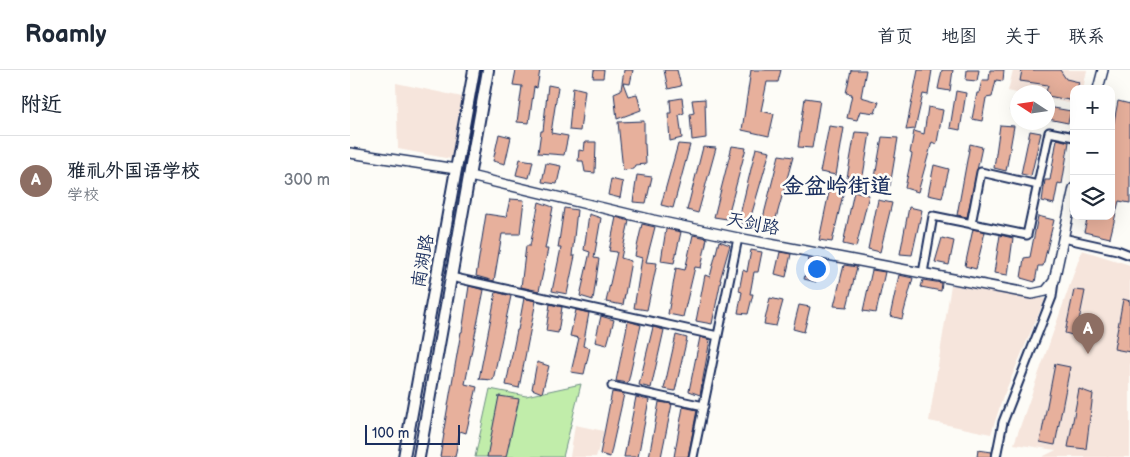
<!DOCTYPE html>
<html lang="zh">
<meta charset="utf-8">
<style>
body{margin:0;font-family:"Balsamiq Sans","LXGW WenKai TC",sans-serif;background:#f2f2f3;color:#1f2937}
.controls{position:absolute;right:15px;top:15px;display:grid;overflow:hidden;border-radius:10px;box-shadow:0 5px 20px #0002}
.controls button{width:45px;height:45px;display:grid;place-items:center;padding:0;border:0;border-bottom:1px solid #e0e1e3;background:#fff;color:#1f2937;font:25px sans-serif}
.compass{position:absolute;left:660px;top:15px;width:45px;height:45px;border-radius:50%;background:#fff;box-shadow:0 5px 20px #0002;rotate:282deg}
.scale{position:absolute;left:15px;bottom:12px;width:95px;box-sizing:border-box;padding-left:5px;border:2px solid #1b2f5e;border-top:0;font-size:14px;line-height:18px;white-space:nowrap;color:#1b2f5e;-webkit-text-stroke:4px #fdfcf7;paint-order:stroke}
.you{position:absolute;left:466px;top:198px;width:18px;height:18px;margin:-12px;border:4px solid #fff;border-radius:50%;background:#1a73e8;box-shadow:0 0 0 8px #1a73e833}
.badge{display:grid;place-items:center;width:32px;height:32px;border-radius:50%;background:#2563eb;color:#fff;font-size:16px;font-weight:700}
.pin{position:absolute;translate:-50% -41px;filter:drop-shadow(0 1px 2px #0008)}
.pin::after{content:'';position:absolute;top:26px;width:18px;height:15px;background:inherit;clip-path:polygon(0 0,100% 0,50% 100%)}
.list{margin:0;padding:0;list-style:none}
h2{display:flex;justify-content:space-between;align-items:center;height:65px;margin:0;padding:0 20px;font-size:21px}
h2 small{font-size:16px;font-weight:400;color:#747a83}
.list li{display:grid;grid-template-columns:32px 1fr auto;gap:15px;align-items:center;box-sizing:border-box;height:90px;padding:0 20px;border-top:1px solid #e0e1e3}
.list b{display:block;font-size:19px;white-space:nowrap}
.list p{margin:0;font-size:16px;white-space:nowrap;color:#747a83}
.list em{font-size:16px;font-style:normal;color:#747a83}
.icon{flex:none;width:28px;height:28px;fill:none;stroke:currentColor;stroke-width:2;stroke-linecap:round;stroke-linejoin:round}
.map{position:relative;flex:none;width:780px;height:387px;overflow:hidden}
header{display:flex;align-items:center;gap:30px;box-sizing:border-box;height:70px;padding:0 25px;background:#fff;border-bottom:1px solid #e0e1e3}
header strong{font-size:24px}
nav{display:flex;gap:28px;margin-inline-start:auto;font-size:18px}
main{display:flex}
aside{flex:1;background:#fff}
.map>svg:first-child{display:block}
</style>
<header>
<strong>Roamly</strong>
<nav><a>首页</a><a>地图</a><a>关于</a><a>联系</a></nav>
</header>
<main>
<aside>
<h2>附近<small></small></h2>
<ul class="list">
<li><span class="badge" style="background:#8d6e63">A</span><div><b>雅礼外国语学校</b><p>学校</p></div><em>300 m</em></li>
</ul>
</aside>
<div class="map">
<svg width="780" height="387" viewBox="0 0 780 387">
<rect width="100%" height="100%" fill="#fdfcf7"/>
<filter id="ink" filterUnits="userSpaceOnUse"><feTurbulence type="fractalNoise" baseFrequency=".02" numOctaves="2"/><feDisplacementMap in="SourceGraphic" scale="10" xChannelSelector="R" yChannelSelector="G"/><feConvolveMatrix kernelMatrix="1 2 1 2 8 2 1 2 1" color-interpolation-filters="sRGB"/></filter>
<g filter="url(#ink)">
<!-- built -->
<path fill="#f6e5dc" d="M663,0H737L733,19H724V34L698,29V22L667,23L658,21Z
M46,13L112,27L101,89L48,79Z
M732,180L780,195V387H692L706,380L664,374Z
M601,215L695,229L653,327L641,364L579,351Z
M225,355L254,361L246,387H220Z"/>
<!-- green -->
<path fill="#c1edaa" stroke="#6e8e84" d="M231,314L213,387H125L140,319L176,326Z"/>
<!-- building -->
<path fill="#e7b09c" stroke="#1b2f5e" d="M166,0H190L187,18L184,17L179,53L167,52L172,16L163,15Z
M244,0H254L253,8H243Z
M274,0H283L280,14L273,13L278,26L287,24L291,40L267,49L264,23L271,20Z
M314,0H327L331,16L318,19Z
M401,0H431L428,12H417L411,41L424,44L419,66L392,60Z
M501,0H516L511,27L529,32L525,43L510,41L507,50L497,48L502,24L496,23Z
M568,0H582L578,25L573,24L565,59L556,60Z
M592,0H603L600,21L588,19Z
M617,0H629L627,11L616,10Z
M640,0H654L653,11L646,10L642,27L636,28L632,51L622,49L627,23H629L632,10H639Z
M672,0H710L716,9L729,12L727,19H724V31L698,26V22H696L698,15L670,11Z
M198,15L208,17L201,63L218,66L214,85L188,83L191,61H193Z
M223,17L235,20L230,61L219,60Z
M606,21L616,23L610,60L600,58Z
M332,28L334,43L329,45L332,68L320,71L318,43H321L320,30Z
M455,28L470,30L462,78L448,77Z
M355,29L356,68L342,70L340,44L344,43L342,30Z
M663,30L668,31V43L660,41Z
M768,31L780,34V133L769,131L760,168L734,162L738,146H761V67Z
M578,37L593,40L587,72L586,74L582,72L568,122L555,118L562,84L560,83L564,61L574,64Z
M698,37L721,41L718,53L698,49Z
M294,51V74H295L296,94L285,95L283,99L273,100L268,52Z
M650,55L664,56L656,101L644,98Z
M479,56L494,58L486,105L470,102Z
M680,61L691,63L681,106L671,104Z
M505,62L520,63L512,112L497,108Z
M149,64L161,67L155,94L143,91Z
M532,67L548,68L540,116L524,113Z
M707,69L719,72L712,114L708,113L704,134L692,131L695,110H700Z
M235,72H246L245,103L235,102L233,91H228L229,80L234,81Z
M328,74L340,75L323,138L311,135Z
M620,74L632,77L617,147L607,145Z
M382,76L396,78L377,149L364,147Z
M353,77L366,78L348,143L337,140Z
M406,78L420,81L399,153H388Z
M429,85L443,87L423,159L411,156Z
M170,89L183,91L179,108L166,105Z
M196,93L211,96L207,114L192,112Z
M584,95L599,99L592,128L578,125Z
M287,105L302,107L296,133L283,132Z
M261,109L273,112L270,128L258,125Z
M480,117L494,120L482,172L469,170Z
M504,121L519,125L506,177L493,174Z
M160,129L174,130L170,164H152L144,211L126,206L136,144L156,147Z
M528,130L542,133L530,182L518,179Z
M189,132L203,137L195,179H198L189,221L171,217L176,176H180Z
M559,137L572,140L562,185L550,184Z
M214,138L227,140L222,186H225L217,224L202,221L211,178H208Z
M239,144L251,148L244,188L249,189L243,230L230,226L240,182L234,180Z
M688,146L704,150L693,196H688L685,212L671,208L674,188L680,187Z
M266,147L279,151L271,188L281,191L273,235L256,232L267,182L259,181Z
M292,154L305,157L296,192L307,193L297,240L284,238L292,188L285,186Z
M316,159L331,162L324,193L311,191Z
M623,159L635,162L626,199L615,196Z
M343,165L357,168L351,198L345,197L333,247L318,244L326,198L335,200Z
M650,165L663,168L658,205L644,203Z
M592,168L604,171L599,195L585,192Z
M369,171L380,175L370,210H371L362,254L346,251L355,205L360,207Z
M401,180L412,182L408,202H404L400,224H403L398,244L388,243L392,222L389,221L393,200L397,202Z
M430,182L441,184L436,207L425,204Z
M459,188L470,190L466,212L454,209Z
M494,195L507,197L497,237L484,236Z
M522,200L535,202L526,243L513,241Z
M549,205L563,208L552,249L540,246Z
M573,210L592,213L591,221L571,217Z
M119,216L134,220L115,314L127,317L116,363L110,361L105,387H90L94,364H93L111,262H112Z
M724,220L735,221L726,266L715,263Z
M146,222L161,226L143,310L129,309Z
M174,228L186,231L169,318L156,315L167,260H168Z
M420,228L433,231L426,256L414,254Z
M773,229L780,231V282L764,279Z
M200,234L212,237L208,263L196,261Z
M449,235L460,237L454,262L443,259Z
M226,240L239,243L233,276L240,278L234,304L221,302L229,268L220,266Z
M251,246L264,250L257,275L245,272Z
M278,251L291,255L278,313L266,311Z
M303,257L314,260L301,318L289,315Z
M326,265L337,268L325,321L314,319Z
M350,267L360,270L350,325L339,321Z
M187,292L199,296L192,323L182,319Z
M705,294L720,297L705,375L690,372Z
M729,319L743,324L736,379L718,377Z
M262,322L274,324L260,387L250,384Z
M149,326L169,329L156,387H137Z
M286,327L299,330L288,387H274Z
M309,332L322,334L311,387H299Z
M333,337L347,340L338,387H324Z
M628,380L642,382L641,387H627Z"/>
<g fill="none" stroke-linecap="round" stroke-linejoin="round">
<!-- minor casing -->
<g stroke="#1b2f5e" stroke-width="11">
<path id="minor" d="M621,154L631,102L688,115
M713,168L767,180L780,185
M573,203L583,146L677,165L699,62L724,67
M101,207L368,266
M262,316L354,336
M343,387L388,168
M646,387L653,352L702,227L704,211"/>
</g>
<!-- tertiary casing -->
<g stroke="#1b2f5e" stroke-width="12">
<path id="tertiary" d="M748,19L753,0
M0,83L106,99
M120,106L303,150L388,168L682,224L696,221L704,211L724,118"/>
</g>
<!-- secondary casing -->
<g stroke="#1b2f5e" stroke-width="14">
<path id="secondary" d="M54,387L124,0
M69,387L138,0"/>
</g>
<!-- minor -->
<use href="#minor" stroke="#fdfcf7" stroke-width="7"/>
<!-- tertiary -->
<use href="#tertiary" stroke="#fdfcf7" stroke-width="9"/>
<!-- secondary -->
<use href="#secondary" stroke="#fdfcf7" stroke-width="10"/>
</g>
</g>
<g text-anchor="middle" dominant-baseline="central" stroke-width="5" stroke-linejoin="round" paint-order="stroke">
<!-- street labels -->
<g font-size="18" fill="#1b2f5e" stroke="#fdfcf7">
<text transform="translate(403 154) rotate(11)">天剑路</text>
<text transform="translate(73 191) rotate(-80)">南湖路</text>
</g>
<!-- district labels -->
<g font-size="22" font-weight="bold" fill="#1b2f5e" stroke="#fdfcf7">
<text x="487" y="116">金盆岭街道</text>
</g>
</g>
</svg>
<div class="controls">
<button>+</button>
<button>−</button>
<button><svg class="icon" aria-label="layers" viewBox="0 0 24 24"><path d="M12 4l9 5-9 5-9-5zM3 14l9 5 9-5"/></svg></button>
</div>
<svg class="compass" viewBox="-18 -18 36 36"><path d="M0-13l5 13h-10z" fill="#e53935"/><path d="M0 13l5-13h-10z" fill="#747a83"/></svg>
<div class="scale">100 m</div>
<div class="you"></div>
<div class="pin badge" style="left:738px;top:284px;background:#8d6e63">A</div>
</div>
</main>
